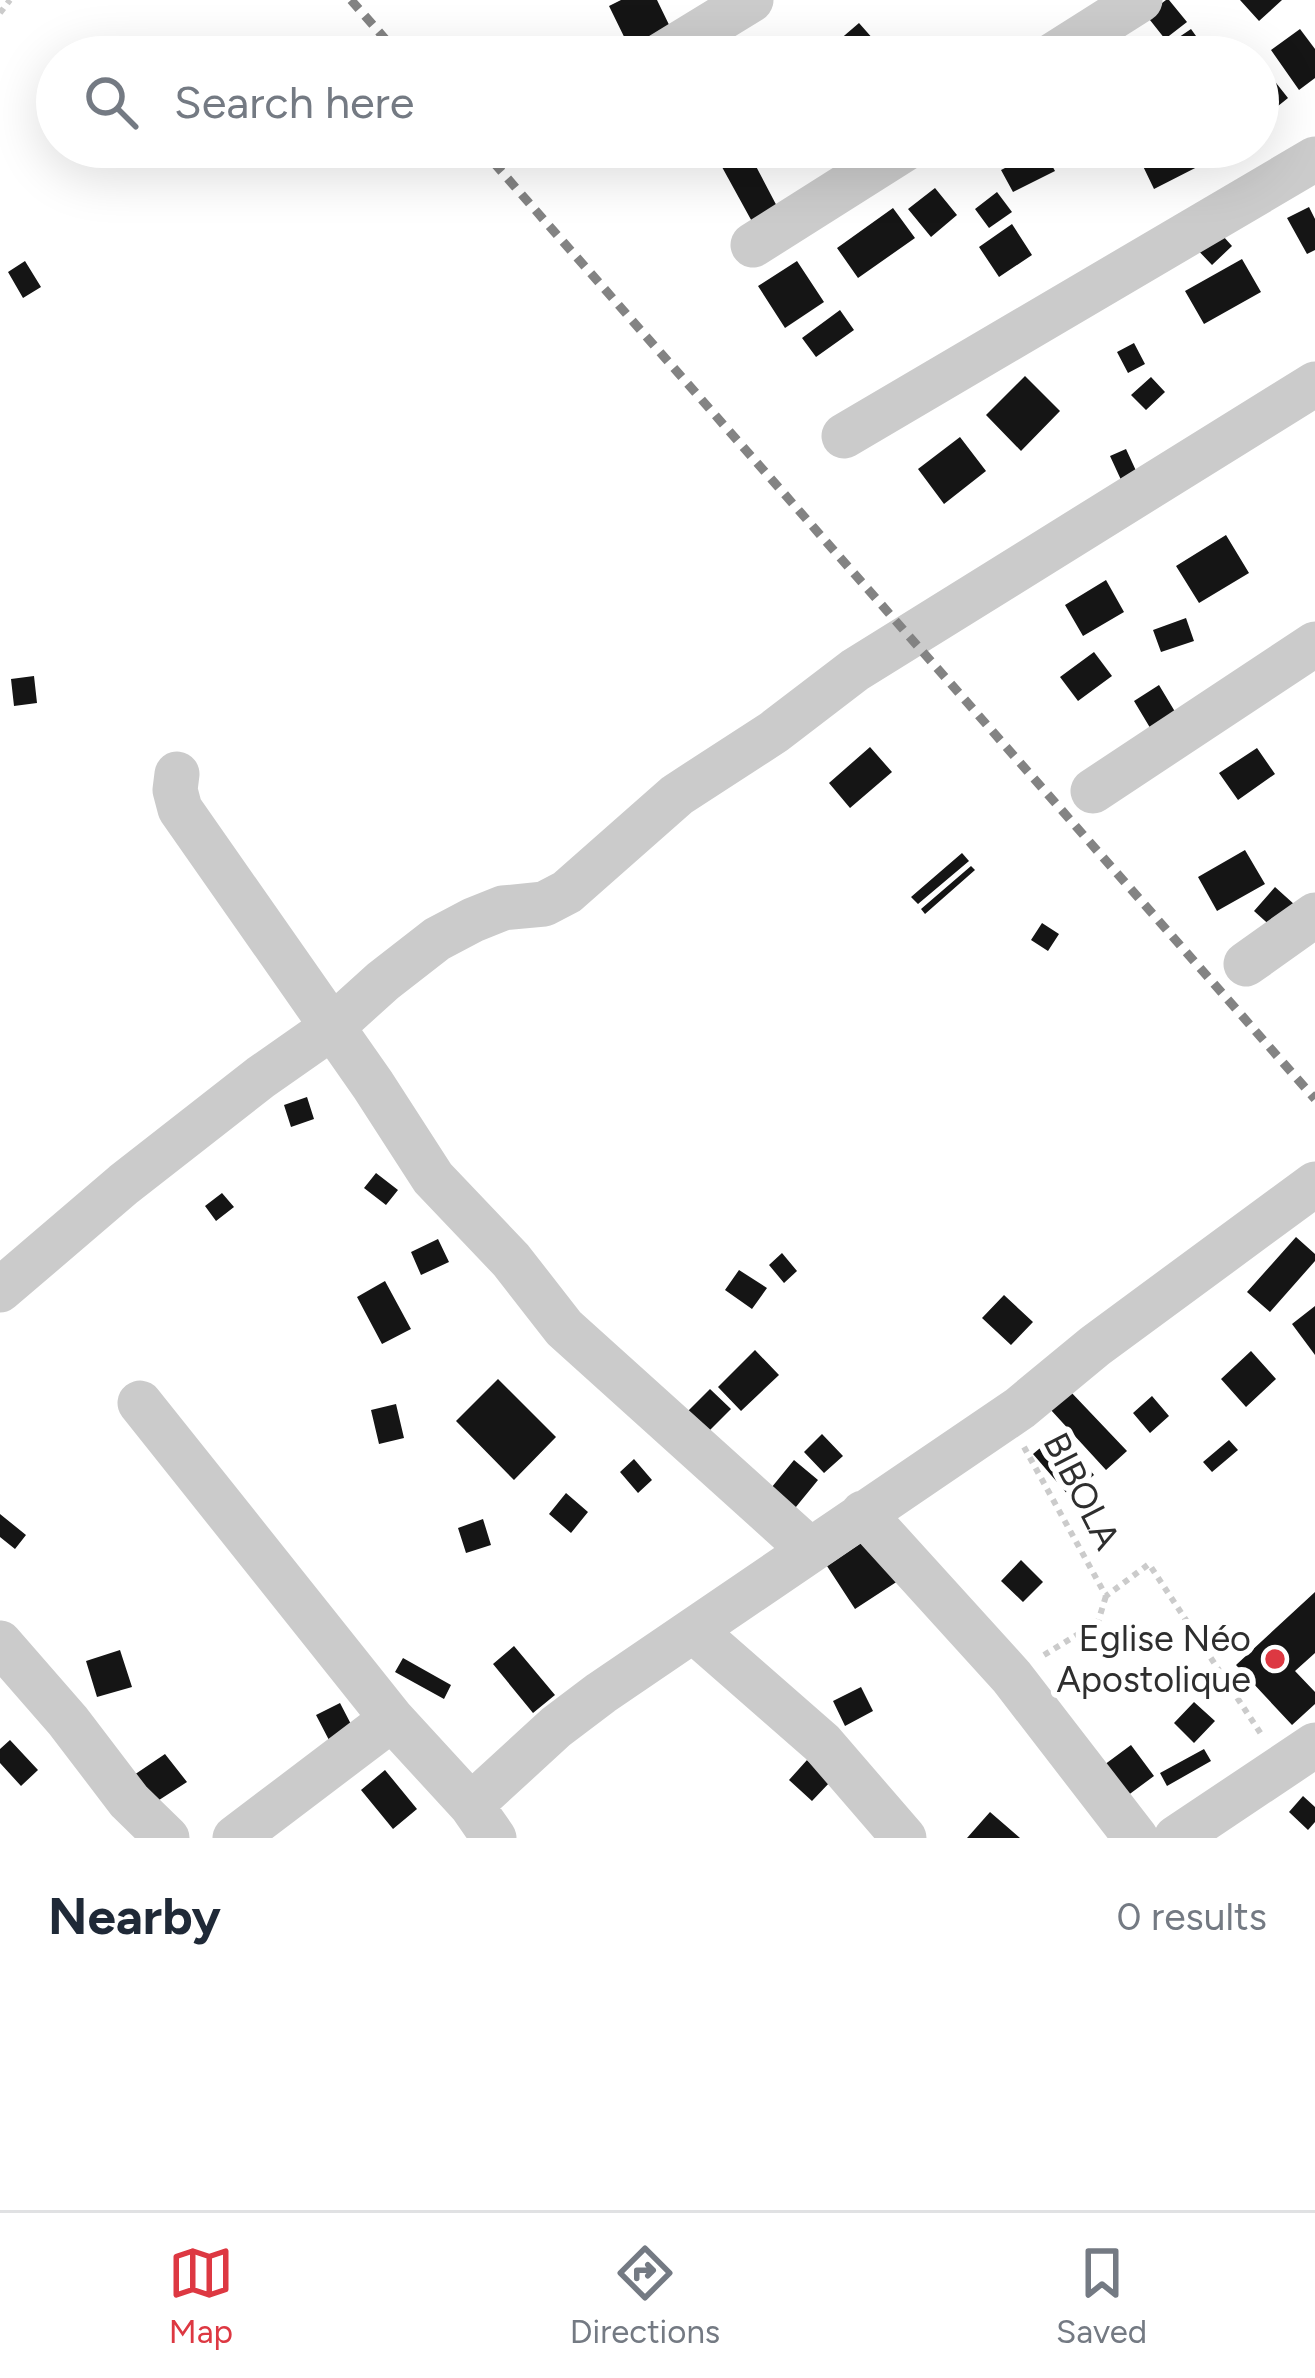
<!DOCTYPE html>
<meta charset="utf-8">
<style>
body{margin:0;font-family:Figtree,sans-serif;background:#f2f2f3;color:#1f2937}
.list{margin:0;padding:0;list-style:none}
h2{display:flex;justify-content:space-between;align-items:center;height:156px;margin:0;padding:0 48px;font-size:51px}
h2 small{font-size:39px;font-weight:400;color:#747a83}
.icon{flex:none;width:66px;height:66px;fill:none;stroke:currentColor;stroke-width:2;stroke-linecap:round;stroke-linejoin:round}
.map{position:relative;flex:none;width:1315px;height:1838px;overflow:hidden}
.search{position:absolute;background:#fff;box-shadow:0 12px 48px #0002;left:36px;right:36px;top:36px;height:132px;display:flex;align-items:center;gap:30px;box-sizing:border-box;padding:0 42px;border-radius:66px;color:#747a83;font-size:45px}
.sheet{height:372px;background:#fff}
nav{display:flex;justify-content:space-around;align-items:center;box-sizing:border-box;height:168px;border-top:3px solid #e0e1e3;background:#fff;font-size:33px;color:#747a83}
nav a{display:grid;justify-items:center;gap:6px}
nav .on{color:#dd3842}
.map>svg:first-child{display:block}
</style>
<div class="map">
<svg width="1315" height="1838" viewBox="0 0 1315 1838">
<rect width="100%" height="100%" fill="#fff"/>
<!-- building -->
<path fill="#151515" d="M621,0H657L674,35L633,55L609,6Z
M1166,0H1169L1187,22L1165,39L1146,15Z
M1240,0H1282L1259,21Z
M859,23L874,40L852,57L838,41Z
M1191,29L1211,57H1164L1160,50Z
M1300,29L1315,49V78L1299,90L1271,50Z
M1258,60L1288,98L1258,122Z
M1170,147H1194L1203,164L1154,189L1141,162Z
M1043,149L1055,171L1013,192L1001,170Z
M749,153L781,214L755,227L722,167Z
M935,188L957,215L931,237L908,209Z
M997,192L1012,212L989,228L975,209Z
M1309,207L1315,219V250L1307,254L1287,218Z
M893,208L915,238L858,278L837,248Z
M1012,224L1032,255L999,277L979,247Z
M1214,226L1232,246L1212,265L1193,245Z
M1242,259L1261,292L1204,324L1185,291Z
M25,261L41,287L23,298L8,272Z
M797,261L824,302L785,328L758,286Z
M840,310L854,330L816,357L802,338Z
M1134,343L1145,364L1128,373L1117,352Z
M1025,376L1060,411L1021,451L986,415Z
M1151,377L1165,392L1146,410L1131,395Z
M960,437L986,471L944,504L918,469Z
M1126,449L1138,475L1122,482L1110,456Z
M1226,535L1249,573L1199,603L1176,566Z
M1106,580L1124,612L1083,636L1065,605Z
M1186,618L1194,641L1161,652L1153,630Z
M1094,652L1112,676L1078,701L1060,677Z
M34,676L37,703L14,706L11,679Z
M1159,685L1177,715L1152,731L1134,701Z
M870,747L892,772L850,808L829,783Z
M1257,748L1275,774L1238,800L1219,773Z
M1245,850L1265,884L1217,911L1198,877Z
M962,853L969,861L918,904L911,897Z
M971,866L975,870L925,914L921,909Z
M1275,887L1295,905L1274,929L1254,911Z
M1042,923L1059,934L1048,951L1031,940Z
M307,1097L314,1119L291,1127L284,1105Z
M376,1173L398,1190L386,1205L364,1188Z
M222,1193L234,1207L216,1221L205,1206Z
M1296,1237L1315,1254V1261L1270,1312L1247,1292Z
M438,1239L449,1262L421,1275L411,1252Z
M782,1253L797,1271L784,1283L769,1265Z
M739,1270L767,1288L752,1309L725,1290Z
M385,1281L411,1329L382,1344L357,1297Z
M1004,1295L1033,1322L1011,1345L982,1318Z
M1315,1306V1355L1292,1324Z
M755,1350L779,1375L741,1411L718,1387Z
M1251,1351L1276,1379L1246,1407L1221,1379Z
M498,1379L556,1437L514,1480L456,1421Z
M710,1389L731,1409L700,1440L680,1419Z
M1069,1390L1127,1451L1106,1470L1050,1409Z
M1152,1396L1169,1416L1150,1433L1133,1413Z
M396,1404L404,1438L379,1444L371,1410Z
M1059,1432L1094,1475L1069,1496L1033,1454Z
M822,1434L843,1456L824,1473L804,1452Z
M1229,1440L1238,1450L1212,1472L1203,1462Z
M634,1459L652,1480L638,1493L620,1472Z
M794,1460L818,1480L791,1513L767,1493Z
M566,1493L588,1512L571,1533L549,1514Z
M0,1514L26,1535L15,1549L0,1537Z
M483,1519L491,1545L466,1553L458,1528Z
M873,1535L901,1579L855,1609L827,1566Z
M1021,1560L1043,1582L1023,1602L1001,1581Z
M1315,1592V1653L1295,1671L1315,1692V1704L1292,1725L1236,1665Z
M514,1646L555,1695L533,1713L493,1664Z
M120,1650L132,1687L97,1697L86,1661Z
M403,1658L451,1685L444,1699L395,1672Z
M861,1687L873,1711L845,1726L833,1701Z
M1194,1702L1215,1721L1194,1743L1174,1723Z
M340,1703L354,1730L330,1742L316,1715Z
M10,1740L38,1770L21,1786L0,1763V1749Z
M1131,1745L1154,1776L1127,1796L1104,1765Z
M1204,1749L1211,1761L1167,1786L1160,1773Z
M165,1754L187,1782L156,1802L134,1775Z
M807,1760L831,1781L812,1801L789,1780Z
M385,1770L417,1809L393,1829L361,1790Z
M1303,1796L1315,1807V1822L1308,1830L1289,1812Z
M990,1812L1020,1838H967Z"/>
<g fill="none" stroke-linecap="round" stroke-linejoin="round">
<!-- path -->
<path stroke="#cbcbcb" stroke-width="6" stroke-dasharray="6 6" stroke-linecap="butt" d="M0,13L10,0
M1024,1447L1106,1596L1149,1564L1263,1737
M1044,1655L1098,1622L1106,1596"/>
<!-- minor -->
<path stroke="#cbcbcb" stroke-width="45" d="M658,57L751,0
M1050,57L1140,0
M753,245L908,147
M844,436L1315,159
M177,774L175,790L180,809L373,1085L433,1178L511,1260L564,1328L809,1549
M1093,791L1315,644
M1246,964L1315,915
M0,1290L124,1184L261,1077L331,1028L383,981L437,939L473,920L503,908L544,904L567,892L677,795L774,732L855,670L1315,384
M140,1403L392,1719L471,1805L494,1838
M863,1513L1011,1676L1136,1838
M694,1631L822,1743L904,1838
M0,1643L68,1721L129,1801L167,1838
M471,1805L556,1727L601,1693L1020,1408L1095,1346L1315,1184
M235,1838L392,1719
M1176,1838L1315,1745"/>
<!-- rail -->
<path stroke="#838383" stroke-width="9" stroke-dasharray="12 9" stroke-linecap="butt" d="M351,0L401,57
M480,147L1315,1099"/>
</g>
<!-- markers -->
<circle fill="#dd3842" stroke="#fff" stroke-width="4.5" cx="1275" cy="1659" r="12"/>
<g text-anchor="middle" dominant-baseline="central" stroke-width="12" stroke-linejoin="round" paint-order="stroke">
<!-- street labels -->
<g font-size="36" fill="#2e2e2e" stroke="#fff">
<text transform="translate(1082 1491) rotate(63)">BIBOLA</text>
</g>
<!-- poi labels -->
<g font-size="36" fill="#2e2e2e" stroke="#fff" text-anchor="end">
<text x="1251" y="1638">Eglise Néo<tspan x="1251" dy="41">Apostolique</tspan></text>
</g>
</g>
</svg>
<div class="search"><svg class="icon" aria-label="search" viewBox="0 0 24 24"><circle cx="10" cy="10" r="6"/><path d="M15 15l6 6"/></svg>Search here</div>
</div>
<section class="sheet">
<h2>Nearby<small>0 results</small></h2>
<ul class="list">
</ul>
</section>
<nav>
<a class="on"><svg class="icon" aria-label="map" viewBox="0 0 24 24"><path d="M3 6l6-2 6 2 6-2v14l-6 2-6-2-6 2zM9 4v14M15 6v14"/></svg>Map</a>
<a><svg class="icon" aria-label="directions" viewBox="0 0 24 24"><path d="M12 3l9 9-9 9-9-9zM9 14v-3h6M13 9l2 2-2 2"/></svg>Directions</a>
<a><svg class="icon" aria-label="saved" viewBox="0 0 24 24"><path d="M7 4h10v16l-5-4-5 4z"/></svg>Saved</a>
</nav>
